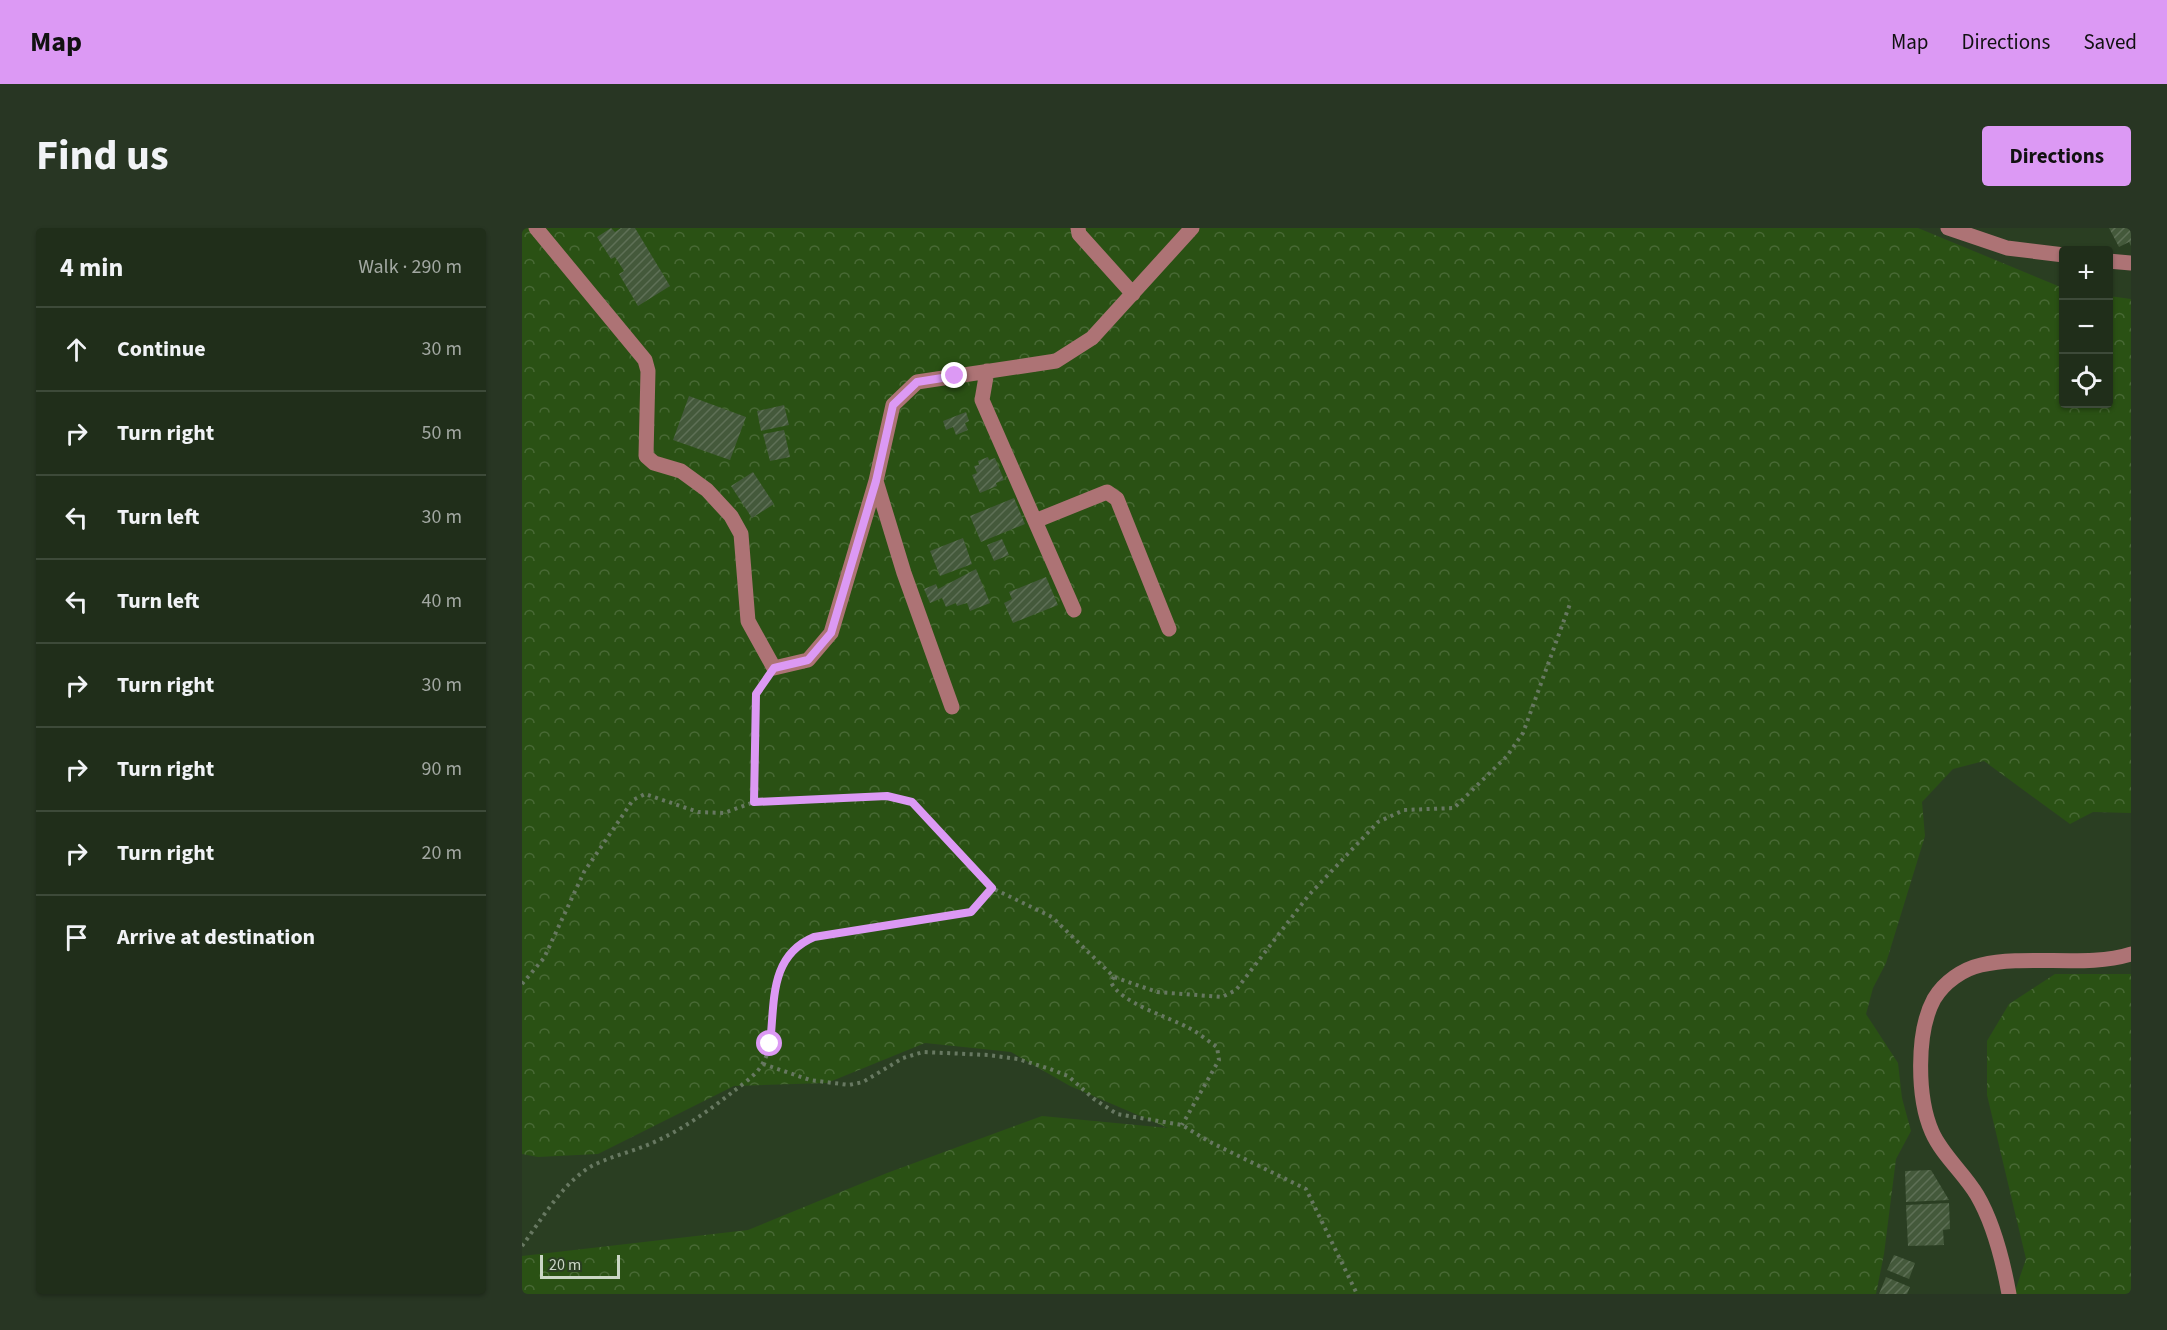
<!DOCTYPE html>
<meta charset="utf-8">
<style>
body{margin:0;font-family:"Source Sans 3",sans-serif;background:#283623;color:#f1f3f6}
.controls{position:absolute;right:18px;top:18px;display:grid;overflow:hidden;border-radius:6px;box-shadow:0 2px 4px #0004}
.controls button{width:54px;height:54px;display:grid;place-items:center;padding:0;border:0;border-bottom:2px solid #3d4a39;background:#202e1a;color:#f1f3f6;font:30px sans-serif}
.scale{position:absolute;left:18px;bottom:15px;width:80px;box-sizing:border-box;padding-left:6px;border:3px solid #cad6c5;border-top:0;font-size:16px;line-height:21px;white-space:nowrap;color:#cad6c5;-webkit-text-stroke:4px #2a3e22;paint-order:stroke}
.stop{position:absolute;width:18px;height:18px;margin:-14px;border:4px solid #dc99f4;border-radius:50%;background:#fff}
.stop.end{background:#dc99f4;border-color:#fff;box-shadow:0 2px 6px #0008}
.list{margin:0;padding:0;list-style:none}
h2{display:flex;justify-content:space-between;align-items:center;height:78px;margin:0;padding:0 24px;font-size:26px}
h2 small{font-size:20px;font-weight:400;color:#a2a8a2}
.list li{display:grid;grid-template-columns:39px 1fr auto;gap:18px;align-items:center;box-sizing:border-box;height:84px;padding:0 24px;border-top:2px solid #3d4a39}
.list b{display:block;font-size:22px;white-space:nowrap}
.list em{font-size:20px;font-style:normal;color:#a2a8a2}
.icon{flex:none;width:33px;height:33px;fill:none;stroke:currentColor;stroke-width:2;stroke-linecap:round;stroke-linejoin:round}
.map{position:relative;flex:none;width:1609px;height:1066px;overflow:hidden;border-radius:6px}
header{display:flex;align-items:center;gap:36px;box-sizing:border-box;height:84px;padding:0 30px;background:#dc99f4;color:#111}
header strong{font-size:28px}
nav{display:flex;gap:33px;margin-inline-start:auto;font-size:21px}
.intro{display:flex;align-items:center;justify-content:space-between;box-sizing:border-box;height:144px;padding:0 36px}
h1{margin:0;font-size:42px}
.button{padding:15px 27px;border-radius:6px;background:#dc99f4;color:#111;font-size:21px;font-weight:700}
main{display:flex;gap:36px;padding:0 36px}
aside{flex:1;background:#202e1a;border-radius:6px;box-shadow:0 2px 4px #0004}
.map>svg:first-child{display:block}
</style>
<header>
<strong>Map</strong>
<nav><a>Map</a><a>Directions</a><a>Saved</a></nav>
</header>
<div class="intro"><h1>Find us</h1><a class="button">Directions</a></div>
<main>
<aside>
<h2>4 min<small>Walk · 290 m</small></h2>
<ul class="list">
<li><svg class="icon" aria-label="ahead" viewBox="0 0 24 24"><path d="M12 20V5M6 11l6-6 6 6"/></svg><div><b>Continue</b></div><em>30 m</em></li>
<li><svg class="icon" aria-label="right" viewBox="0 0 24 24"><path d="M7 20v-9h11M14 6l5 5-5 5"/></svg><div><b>Turn right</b></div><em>50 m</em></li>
<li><svg class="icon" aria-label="left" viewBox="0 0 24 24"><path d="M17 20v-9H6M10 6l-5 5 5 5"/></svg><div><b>Turn left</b></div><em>30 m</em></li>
<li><svg class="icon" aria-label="left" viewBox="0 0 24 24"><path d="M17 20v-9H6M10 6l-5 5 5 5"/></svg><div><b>Turn left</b></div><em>40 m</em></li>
<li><svg class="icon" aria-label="right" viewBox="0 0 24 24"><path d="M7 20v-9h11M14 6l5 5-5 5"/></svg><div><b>Turn right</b></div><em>30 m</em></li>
<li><svg class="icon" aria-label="right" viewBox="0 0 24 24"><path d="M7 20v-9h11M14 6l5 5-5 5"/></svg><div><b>Turn right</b></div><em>90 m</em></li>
<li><svg class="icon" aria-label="right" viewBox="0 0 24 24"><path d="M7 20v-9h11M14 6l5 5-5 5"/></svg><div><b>Turn right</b></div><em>20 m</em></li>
<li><svg class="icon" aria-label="arrive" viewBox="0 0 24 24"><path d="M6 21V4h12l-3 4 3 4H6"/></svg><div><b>Arrive at destination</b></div></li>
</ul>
</aside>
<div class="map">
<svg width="1609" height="1066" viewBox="0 0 1609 1066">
<defs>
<pattern id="forest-crowns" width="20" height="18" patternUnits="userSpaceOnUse" patternTransform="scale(1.5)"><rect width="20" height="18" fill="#2a5114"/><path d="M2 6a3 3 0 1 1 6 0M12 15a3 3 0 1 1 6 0" fill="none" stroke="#486935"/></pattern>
<pattern id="building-hatch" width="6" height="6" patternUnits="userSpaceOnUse" patternTransform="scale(1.5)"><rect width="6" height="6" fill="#44593b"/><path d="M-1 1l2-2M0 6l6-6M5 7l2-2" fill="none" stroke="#5e7056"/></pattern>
</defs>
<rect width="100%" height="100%" fill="#2a3e22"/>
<!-- forest -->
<path fill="url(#forest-crowns)" d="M0,0H1396L1541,60L1542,176H1586L1587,68L1609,71V585L1571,584L1548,596L1462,533L1431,541L1400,574L1403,608L1364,735L1351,760L1344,786L1376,835L1380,870L1389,903L1374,931L1362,1026L1354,1066H0V1028L226,1002L365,945L520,888L646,900L548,858L489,824L403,815L305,855L212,858L76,926L16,929L0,926Z
M1533,746H1609V1066H1492L1504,1031L1465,867V813L1487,776Z"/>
<!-- building -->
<path fill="url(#building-hatch)" d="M89,0L93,4L99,0H113L148,58L116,78L97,46L102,43L93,29L89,31L75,9Z
M1587,0H1609V18L1607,14L1597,19Z
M167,168L224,189L208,232L151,212Z
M262,177L267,197L239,203L235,183Z
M444,184L447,193L443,195L446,202L434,207L431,199L424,202L421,193Z
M262,202L268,229L248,233L241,206Z
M466,229L467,232L473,230L482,252L474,255L475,258L458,265L450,247L455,245L452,238L457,237L456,233Z
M231,244L252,276L230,290L209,258Z
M492,270L503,296L459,314L448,288Z
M441,310L450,336L418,348L408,323Z
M480,311L487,327L472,333L465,317Z
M454,341L468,375L448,383L445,375L435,378L434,375L424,379L420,370L408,375L402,361L414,356L416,361Z
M524,349L536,377L491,395L482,375L490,371L487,364Z
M1409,942L1427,972L1384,974L1383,943Z
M1427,975L1428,1001L1421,1002L1422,1017L1386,1018L1384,977Z
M1372,1027L1393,1035L1387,1051L1365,1042Z
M1364,1049L1388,1059L1385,1066H1357Z"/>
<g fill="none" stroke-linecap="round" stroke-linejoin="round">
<!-- path -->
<path stroke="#677861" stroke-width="4" stroke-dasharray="3 4.5" stroke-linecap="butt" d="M232,574L234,466L241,456
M592,749L589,754C598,775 647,789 667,800C677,805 686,813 695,819L697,832L660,897
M0,756L22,730L62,644L111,572L123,566L176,584L202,585L232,574L365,568L390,575L470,660L530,689L592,749L635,764L700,769L714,762L786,668L856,594L882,582L932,580L985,528L1001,505L1049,373
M241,836L288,852L327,857L341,854L381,830L401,824L466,827L496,831L528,841L546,848L572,871L595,886L660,897L686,913L784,961L835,1066
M0,1018C20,991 39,957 68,939C84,930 105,925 123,918C155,905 181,887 208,866C219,857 234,848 241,835C265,791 233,733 292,709L449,684L470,660"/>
<!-- minor -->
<path stroke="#ad7375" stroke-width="15" d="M14,0L123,132L126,143L124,228L132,235L159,243L185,262L209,288L219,306L226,393L252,440L286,432L309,405L354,253L371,177L395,154L534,133L570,110L670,0
M556,0L557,6L611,66
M1426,0L1485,20L1542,27
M1586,33L1609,35
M465,143L460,172L552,382
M354,253L382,345L430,479
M513,293L585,264L595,271L647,401
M1487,1066C1481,1033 1472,996 1455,967C1442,945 1420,927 1410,904C1395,870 1394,804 1412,771C1422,754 1441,741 1459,737C1504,726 1567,740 1609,726"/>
</g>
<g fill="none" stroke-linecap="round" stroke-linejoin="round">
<!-- route -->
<path stroke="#dc99f4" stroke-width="8" d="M248,816C253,773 247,728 292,709L449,684L470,660L390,574L365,568L232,574L234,466L252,440L286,432L309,405L354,253L371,177L395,154L433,148"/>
</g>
</svg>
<div class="controls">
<button>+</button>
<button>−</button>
<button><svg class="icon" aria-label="locate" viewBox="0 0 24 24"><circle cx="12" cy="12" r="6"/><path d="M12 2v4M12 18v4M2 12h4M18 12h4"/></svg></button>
</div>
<div class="scale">20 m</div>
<div class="stop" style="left:248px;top:816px"></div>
<div class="stop end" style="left:433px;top:148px"></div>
</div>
</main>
